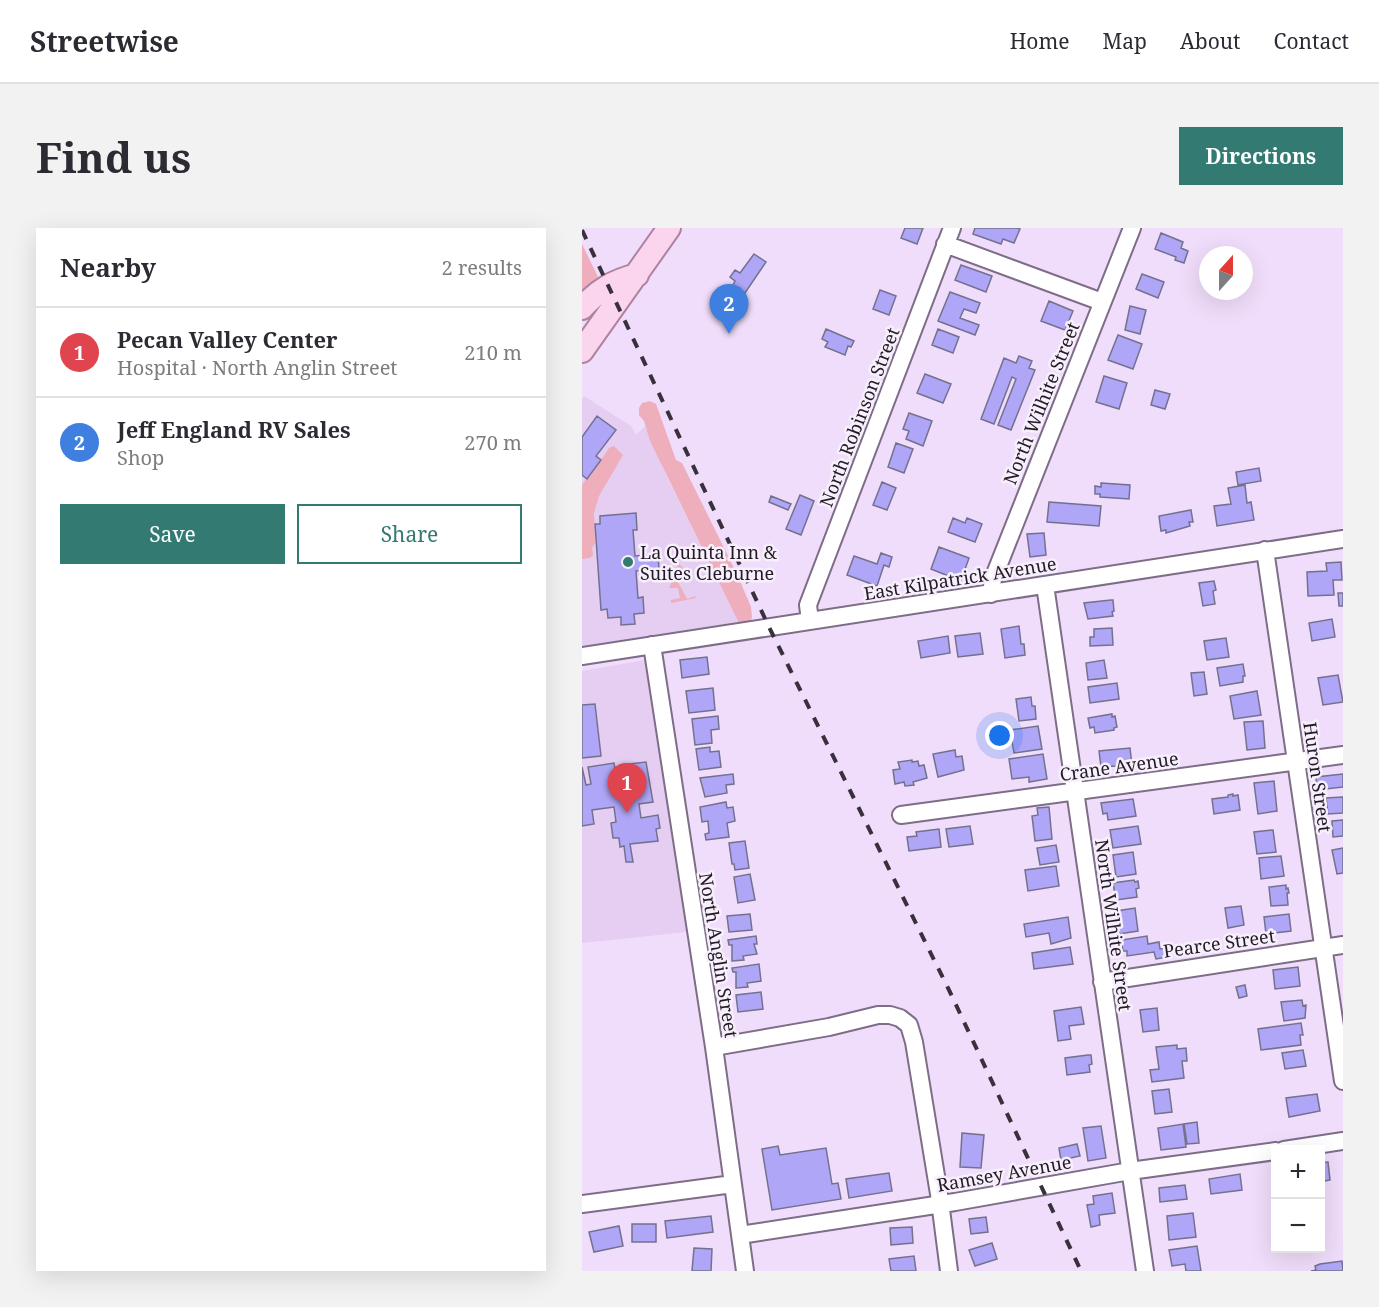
<!DOCTYPE html>
<meta charset="utf-8">
<style>
body{margin:0;font-family:"Noto Serif",serif;background:#f2f2f3;color:#2b2b33}
.controls{position:absolute;right:18px;bottom:18px;display:grid;overflow:hidden;border-radius:0px;box-shadow:0 6px 24px #0002}
.controls button{width:54px;height:54px;display:grid;place-items:center;padding:0;border:0;border-bottom:2px solid #e1e1e2;background:#fff;color:#2b2b33;font:30px sans-serif}
.compass{position:absolute;left:617px;top:18px;width:54px;height:54px;border-radius:50%;background:#fff;box-shadow:0 6px 24px #0002;rotate:21deg}
.you{position:absolute;left:418px;top:508px;width:21px;height:21px;margin:-15px;border:4px solid #fff;border-radius:50%;background:#1a73e8;box-shadow:0 0 0 9px #1a73e833}
.badge{display:grid;place-items:center;width:39px;height:39px;border-radius:50%;background:#337a72;color:#fff;font-size:20px;font-weight:700}
.pin{position:absolute;translate:-50% -50px;filter:drop-shadow(0 2px 3px #0008)}
.pin::after{content:'';position:absolute;top:32px;width:21px;height:18px;background:inherit;clip-path:polygon(0 0,100% 0,50% 100%)}
.list{margin:0;padding:0;list-style:none}
h2{display:flex;justify-content:space-between;align-items:center;height:78px;margin:0;padding:0 24px;font-size:26px}
h2 small{font-size:20px;font-weight:400;color:#7c7c81}
.list li{display:grid;grid-template-columns:39px 1fr auto;gap:18px;align-items:center;box-sizing:border-box;height:90px;padding:0 24px;border-top:2px solid #e1e1e2}
.list b{display:block;font-size:22px;white-space:nowrap}
.list p{margin:0;font-size:20px;white-space:nowrap;color:#7c7c81}
.list em{font-size:20px;font-style:normal;color:#7c7c81}
.actions{display:flex;gap:12px;padding:18px 24px}
.actions a{flex:1;padding:14px 0;border:2px solid #337a72;border-radius:0px;text-align:center;font-size:21px;color:#337a72}
.actions .main{background:#337a72;color:#fff}
.map{position:relative;flex:none;width:761px;height:1043px;overflow:hidden;border-radius:0px}
header{display:flex;align-items:center;gap:36px;box-sizing:border-box;height:84px;padding:0 30px;background:#fff;border-bottom:2px solid #e1e1e2}
header strong{font-size:28px}
nav{display:flex;gap:33px;margin-inline-start:auto;font-size:21px}
.intro{display:flex;align-items:center;justify-content:space-between;box-sizing:border-box;height:144px;padding:0 36px}
h1{margin:0;font-size:42px}
.button{padding:15px 27px;border-radius:0px;background:#337a72;color:#fff;font-size:21px;font-weight:700}
main{display:flex;gap:36px;padding:0 36px}
aside{flex:1;background:#fff;border-radius:0px;box-shadow:0 6px 24px #0002}
.map>svg:first-child{display:block}
</style>
<header>
<strong>Streetwise</strong>
<nav><a>Home</a><a>Map</a><a>About</a><a>Contact</a></nav>
</header>
<div class="intro"><h1>Find us</h1><a class="button">Directions</a></div>
<main>
<aside>
<h2>Nearby<small>2 results</small></h2>
<ul class="list">
<li><span class="badge" style="background:#e0444e">1</span><div><b>Pecan Valley Center</b><p>Hospital · North Anglin Street</p></div><em>210 m</em></li>
<li><span class="badge" style="background:#3f7fe0">2</span><div><b>Jeff England RV Sales</b><p>Shop</p></div><em>270 m</em></li>
</ul>
<div class="actions"><a class="main">Save</a><a>Share</a></div>
</aside>
<div class="map">
<svg width="761" height="1043" viewBox="0 0 761 1043">
<rect width="100%" height="100%" fill="#f0ddfb"/>
<!-- built -->
<path fill="#e5cef2" d="M2,168L49,198L54,207L63,198L85,249L159,397L0,419V171Z
M63,432L105,704L0,715V443Z"/>
<!-- green -->
<path fill="#eeaebb" d="M0,16L16,49L0,71Z
M68,173L74,176L94,232L100,235L156,348L169,379L170,389L168,396L157,395L68,213L62,193L57,187V180L60,175Z
M32,218L41,227L17,268L12,285L13,315L10,320L11,327L8,330L0,331V257L4,251L8,249L27,220Z
M96,333L102,343L93,348L105,371L113,368L114,370L89,375V372L98,370L96,360H87L93,346Z"/>
<!-- building -->
<path fill="#afa6f7" stroke="#73718e" stroke-width="1.5" d="M323,0H341L335,16L319,10Z
M393,0H435L438,1L432,15L421,11L419,16L391,6Z
M579,5L601,14L599,20L606,23L602,35L593,32L594,29L573,21Z
M172,26L184,34L163,65L151,57L153,53L148,49L153,42L158,45Z
M379,37L410,48L404,64L373,52Z
M560,46L582,54L576,70L554,61Z
M298,62L314,68L307,87L291,81Z
M368,64L398,75L394,85L382,81L378,90L397,97L393,107L356,93Z
M467,73L491,83L483,102L459,93Z
M548,78L564,82L558,106L543,102Z
M244,101L272,113L269,119L266,118L263,127L243,119L246,114L240,111Z
M356,101L377,109L371,125L350,117Z
M536,107L560,116L551,141L526,132Z
M437,128L450,133L447,140L453,142L429,202L416,197L434,151L430,149L412,196L399,191L422,130L434,135Z
M343,146L369,156L361,175L335,165Z
M522,148L545,155L537,181L514,174Z
M573,162L588,166L583,181L569,177Z
M327,185L350,193L341,218L324,211L327,203L321,201Z
M15,188L34,202L14,228L19,232L5,251L0,247V209Z
M314,215L331,221L322,245L306,239Z
M677,240L679,253L656,257L654,244Z
M300,254L314,260L305,282L291,277Z
M519,255L548,257L547,271L518,269V266H513V258L519,259Z
M663,257L665,275L669,274L672,292L635,298L632,278L649,276L646,260Z
M218,267L232,273L219,307L204,301Z
M189,268L209,276L206,282L187,274Z
M467,274L519,278L517,298L465,294Z
M609,282L611,294H607L608,298L584,305V302L579,303L577,288Z
M54,285L55,302H51L53,328L76,326L77,341L54,343L56,370L61,369L62,385L52,386L53,396L39,397V389L26,390L25,381L19,382L13,296H18V288Z
M371,290L383,295L385,290L400,296L393,314L366,304Z
M462,305L464,327L448,329L445,306Z
M357,319L387,330L379,353L349,341Z
M299,325L310,329L307,339L302,337L295,358L265,347L272,328L295,336Z
M759,334L760,352H751L752,367L726,368L725,344L745,343L744,335Z
M632,353L634,362L631,363L633,376L621,378L617,355Z
M756,365H761V378H757Z
M529,372H531L532,383L530,384L531,388L506,391L502,375Z
M750,391L753,409L730,413L727,395Z
M437,398L439,416H442L443,427L423,430L419,401Z
M530,400L531,417L508,418V409H512V401Z
M398,405L401,426L376,429L373,408Z
M366,408L368,425L339,430L336,413Z
M644,410L647,429L625,432L622,413Z
M125,429L127,446L100,450L98,432Z
M522,432L525,450L506,452L504,435Z
M661,436L663,448H661V454L638,458L635,440Z
M622,444L625,466L612,468L609,445Z
M756,447L761,474L741,477L736,450Z
M535,455L537,471L508,475L506,459Z
M131,460L133,482L107,485L104,463Z
M675,463L679,487L652,491L648,468Z
M449,469L450,478H453L454,491L437,493L434,471Z
M13,476L19,528L0,530V477Z
M530,486V489L533,488L535,499L532,500V502L513,505L512,499L508,500L506,490Z
M136,488L137,501L129,502L130,515L113,517L110,491Z
M681,493L683,520L665,522L662,494Z
M456,498L460,521L432,525L428,502Z
M128,519V524L137,523L139,539L117,542L114,521Z
M548,520L550,537L519,539L517,523Z
M373,522L374,529L380,528L382,542L356,549L351,526Z
M461,526L465,551L447,554V549L430,551L427,531Z
M330,532V534L336,533L337,538L342,537L345,550L331,554L332,557L323,558L322,554L313,556L311,542L318,541L316,534Z
M64,534L71,574L57,576L59,590L76,587L78,600L74,601L76,613L48,616L51,634H44L42,618L38,619L37,610H31L29,595L34,594L32,579L10,582L12,596L0,598V539L4,557L9,556L6,539L32,535L35,553L40,552L38,537Z
M151,546L152,556L144,557L145,565L123,569L118,550Z
M761,546V559L735,562L734,549Z
M692,553L695,583L676,586L672,555Z
M651,566V568L656,567L658,582L632,586L630,571L646,569V567Z
M761,569V585L746,586L744,570Z
M551,571L554,588L526,592L525,585L521,586L519,575Z
M144,574L145,580L151,579L153,593L145,595L147,609L124,612L123,606L127,605L126,593L120,594L118,579Z
M467,579L470,611L453,613L450,588L456,587L455,580Z
M761,592V608L751,609L750,593Z
M388,598L391,616L367,619L364,601Z
M556,598L559,616L531,620L528,602Z
M357,601L359,619L327,623L325,609L335,608L334,604Z
M691,602L694,624L675,626L672,604Z
M163,613L167,640L153,642L152,636H150L147,615Z
M474,617L477,634L458,637L455,620Z
M761,620V645L755,646L750,622Z
M551,624L554,646L534,649L531,627Z
M699,628L702,648L679,651L677,630Z
M474,638L477,658L446,663L443,642Z
M168,646L173,672L156,675L152,649Z
M552,652L553,654L556,653L557,660L554,661L555,669L534,672L531,655Z
M704,657V661L706,660L707,665H705L706,677L689,678L687,659Z
M659,678L662,697L646,700L643,680Z
M553,680L556,703L537,706L534,683Z
M168,686L170,702L147,704L145,688Z
M707,686L709,703L684,706L682,689Z
M486,689L489,710L469,716L467,705L444,709L442,696Z
M174,708L175,716H172L175,726L161,728L162,732L150,733V717H147L146,712Z
M565,708L566,716L577,714L578,721L585,720L586,729L574,731L572,724L545,728V723H541L539,712Z
M488,719L491,736L452,741L450,725Z
M177,736L179,753L165,755L166,759L154,760V744H151L150,740Z
M716,739L718,758L693,761L691,742Z
M663,757L665,768L657,770L654,759Z
M179,764L181,781L156,784L154,767Z
M720,772L721,778L724,777L723,790L702,793L699,774Z
M499,779L502,796L487,798L489,811L476,813L472,783Z
M575,780L577,802L561,804L558,782Z
M719,795L721,807H718L719,817L679,822L676,801Z
M595,817V821L604,820L605,833H600L602,850L570,854L568,842L577,841L574,819Z
M721,822L724,838L703,841L700,825Z
M506,827H509L510,836L507,837L508,844L485,847L483,830Z
M587,861L590,884L573,886L570,863Z
M735,866L738,883L707,889L704,870Z
M615,894L617,915L605,916L602,896Z
M601,896L604,919L579,922L576,900Z
M519,898L524,930L506,933L501,900Z
M380,905L402,907L399,940L378,939Z
M495,916L498,928L479,932L477,920Z
M196,918L198,927L244,920L250,956L256,955L259,971L190,982L180,921Z
M746,934L748,952L738,954V935Z
M307,945L310,963L267,970L264,951Z
M658,946L660,962L629,966L627,951Z
M603,957L605,971L578,974L577,960Z
M530,965L533,985L517,987L518,997L509,999L505,977L512,976L511,968Z
M611,985L614,1009L587,1012L585,988Z
M129,988L131,1004L85,1010L83,993Z
M404,989L406,1004L389,1006L387,991Z
M50,996H74V1014H50Z
M37,998L41,1018L12,1024L7,1004Z
M330,999L331,1015L309,1017L308,1000Z
M410,1015L415,1031L393,1038L387,1022Z
M615,1018L619,1043H604L603,1036L590,1038L587,1022Z
M112,1020L130,1021L129,1043H110Z
M332,1028L334,1043H309L307,1031Z
M760,1033L761,1043H729L734,1042L733,1038L738,1036Z"/>
<g fill="none" stroke-linecap="round" stroke-linejoin="round">
<!-- minor casing -->
<g stroke="#7e6d87" stroke-width="20">
<path id="minor" d="M363,16L520,74
M683,322L761,853
M463,357L563,1043
M409,366L411,351L550,0
M228,393L226,377L370,0
M70,417L132,819L163,1043
M0,428L761,311
M319,587L761,527
M520,754L761,717
M132,819L247,799L296,787H308L318,790L327,797L332,814L357,966L367,1043
M702,922L761,913
M0,976L151,956
M158,1007L373,974L548,943L694,923"/>
</g>
<!-- major casing -->
<g stroke="#ae82a0" stroke-width="26">
<path id="major" d="M0,80C16,62 32,53 55,47
M0,123L87,0"/>
</g>
<!-- minor -->
<use href="#minor" stroke="#fff" stroke-width="16"/>
<!-- major -->
<use href="#major" stroke="#fbd5ee" stroke-width="22"/>
<!-- rail -->
<path stroke="#38303c" stroke-width="4" stroke-dasharray="10 10" stroke-linecap="butt" d="M0,2L187,399L367,762L499,1043"/>
</g>
<!-- markers -->
<circle fill="#337a72" stroke="#f7effb" stroke-width="2" cx="46" cy="334" r="6"/>
<g text-anchor="middle" dominant-baseline="central" stroke-width="5" stroke-linejoin="round" paint-order="stroke">
<!-- street labels -->
<g font-size="18" fill="#221b25" stroke="#f7effb">
<text transform="translate(459 175) rotate(-68)">North Wilhite Street</text>
<text transform="translate(277 189) rotate(-69)">North Robinson Street</text>
<text transform="translate(378 350) rotate(-9)">East Kilpatrick Avenue</text>
<text transform="translate(537 538) rotate(-8)">Crane Avenue</text>
<text transform="translate(736 549) rotate(82)">Huron Street</text>
<text transform="translate(532 697) rotate(82)">North Wilhite Street</text>
<text transform="translate(637 715) rotate(-8)">Pearce Street</text>
<text transform="translate(137 727) rotate(81)">North Anglin Street</text>
<text transform="translate(422 945) rotate(-10)">Ramsey Avenue</text>
</g>
<!-- poi labels -->
<g font-size="18" fill="#221b25" stroke="#f7effb" text-anchor="start">
<text x="58" y="324">La Quinta Inn &amp;<tspan x="58" dy="21">Suites Cleburne</tspan></text>
</g>
</g>
</svg>
<div class="controls">
<button>+</button>
<button>−</button>
</div>
<svg class="compass" viewBox="-18 -18 36 36"><path d="M0-13l5 13h-10z" fill="#e53935"/><path d="M0 13l5-13h-10z" fill="#7c7c81"/></svg>
<div class="you"></div>
<div class="pin badge" style="left:45px;top:585px;background:#e0444e">1</div>
<div class="pin badge" style="left:147px;top:106px;background:#3f7fe0">2</div>
</div>
</main>
